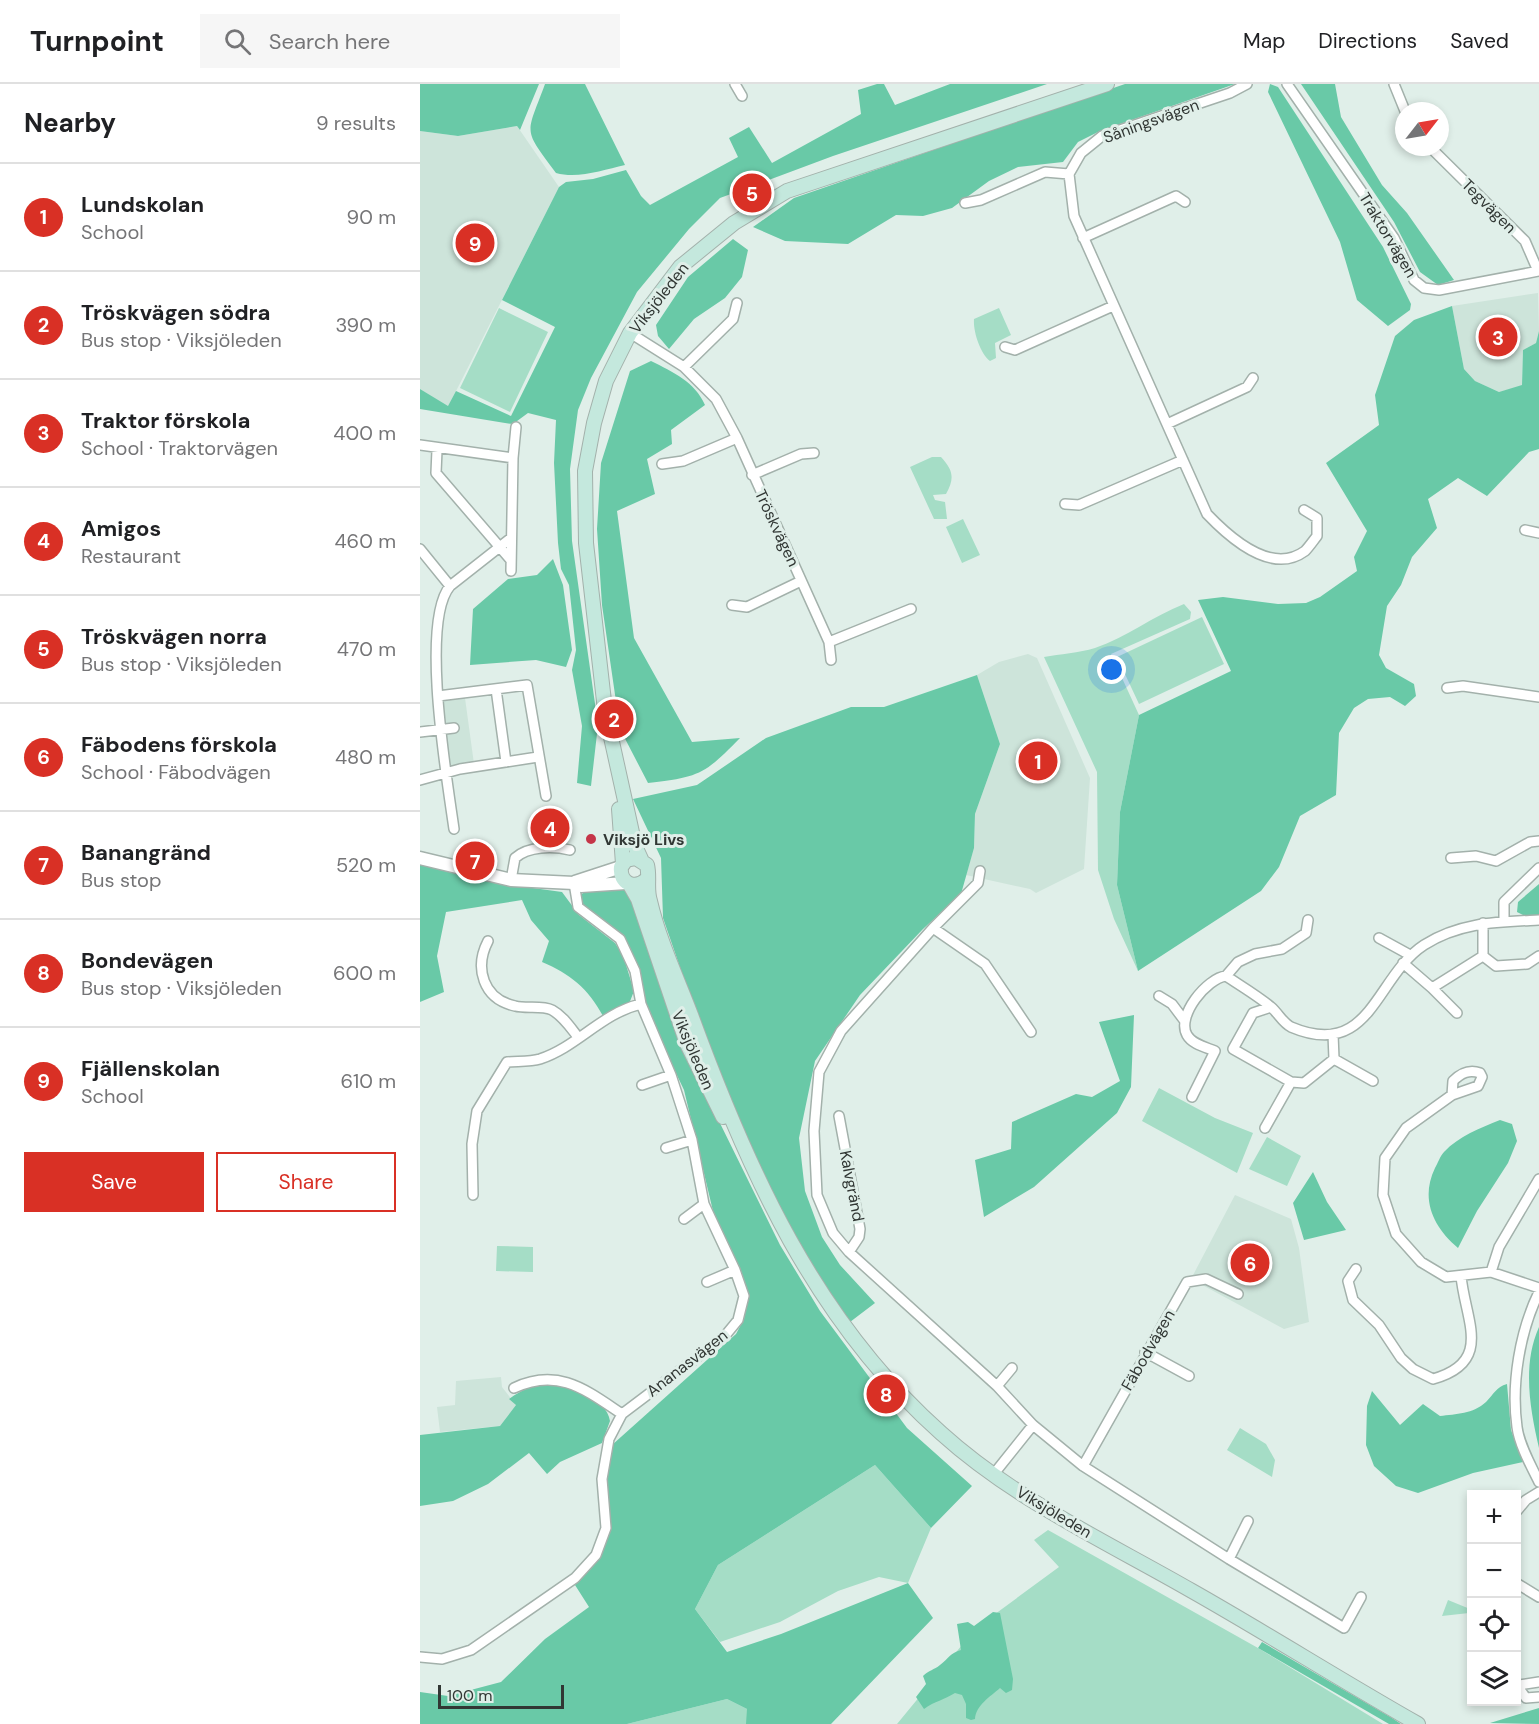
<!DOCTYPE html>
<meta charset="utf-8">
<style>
body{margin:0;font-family:"DM Sans",sans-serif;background:#f6f6f6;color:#202124}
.controls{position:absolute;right:18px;bottom:18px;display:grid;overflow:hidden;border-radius:0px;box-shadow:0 3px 9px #0003}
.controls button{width:54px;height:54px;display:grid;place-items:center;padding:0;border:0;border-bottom:2px solid #e0e0e0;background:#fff;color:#202124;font:30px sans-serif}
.compass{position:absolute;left:975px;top:18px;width:54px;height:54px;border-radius:50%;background:#fff;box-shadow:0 3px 9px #0003;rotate:59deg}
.scale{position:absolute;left:18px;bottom:15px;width:126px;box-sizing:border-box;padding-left:6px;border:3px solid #313734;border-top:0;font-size:16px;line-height:21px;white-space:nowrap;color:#313734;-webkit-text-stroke:4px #e0efe9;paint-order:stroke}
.you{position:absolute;left:692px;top:586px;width:21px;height:21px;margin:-15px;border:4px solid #fff;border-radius:50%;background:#1a73e8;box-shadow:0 0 0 9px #1a73e833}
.badge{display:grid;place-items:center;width:39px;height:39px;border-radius:50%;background:#d93025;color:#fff;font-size:20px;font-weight:700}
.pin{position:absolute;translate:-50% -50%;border:3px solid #fff;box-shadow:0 2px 6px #0006}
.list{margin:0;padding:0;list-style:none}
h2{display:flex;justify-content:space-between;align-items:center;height:78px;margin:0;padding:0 24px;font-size:26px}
h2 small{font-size:20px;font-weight:400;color:#757577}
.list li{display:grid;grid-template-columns:39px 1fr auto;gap:18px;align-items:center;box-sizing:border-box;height:108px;padding:0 24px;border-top:2px solid #e0e0e0}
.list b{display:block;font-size:22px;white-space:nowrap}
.list p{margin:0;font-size:20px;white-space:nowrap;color:#757577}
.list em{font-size:20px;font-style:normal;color:#757577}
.actions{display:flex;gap:12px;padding:18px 24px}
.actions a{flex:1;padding:14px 0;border:2px solid #d93025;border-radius:0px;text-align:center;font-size:21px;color:#d93025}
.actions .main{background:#d93025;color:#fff}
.icon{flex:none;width:33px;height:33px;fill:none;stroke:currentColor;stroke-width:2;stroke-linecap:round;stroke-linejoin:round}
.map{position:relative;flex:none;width:1119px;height:1640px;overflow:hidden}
header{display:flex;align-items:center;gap:36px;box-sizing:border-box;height:84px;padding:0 30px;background:#fff;border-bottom:2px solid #e0e0e0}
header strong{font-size:28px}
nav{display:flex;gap:33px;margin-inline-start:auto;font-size:21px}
.search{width:420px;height:54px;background:#f6f6f6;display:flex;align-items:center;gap:15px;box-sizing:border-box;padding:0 21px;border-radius:0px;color:#757577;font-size:22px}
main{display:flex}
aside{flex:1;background:#fff}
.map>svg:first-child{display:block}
</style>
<header>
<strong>Turnpoint</strong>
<div class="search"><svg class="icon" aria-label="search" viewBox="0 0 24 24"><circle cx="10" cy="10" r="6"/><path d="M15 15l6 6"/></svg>Search here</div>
<nav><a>Map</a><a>Directions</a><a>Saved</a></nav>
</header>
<main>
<aside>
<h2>Nearby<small>9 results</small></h2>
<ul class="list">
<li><span class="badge">1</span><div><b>Lundskolan</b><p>School</p></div><em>90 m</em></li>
<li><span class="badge">2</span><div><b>Tröskvägen södra</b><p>Bus stop · Viksjöleden</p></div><em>390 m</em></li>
<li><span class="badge">3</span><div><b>Traktor förskola</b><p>School · Traktorvägen</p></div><em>400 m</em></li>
<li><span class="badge">4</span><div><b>Amigos</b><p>Restaurant</p></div><em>460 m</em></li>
<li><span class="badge">5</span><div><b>Tröskvägen norra</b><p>Bus stop · Viksjöleden</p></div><em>470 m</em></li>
<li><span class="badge">6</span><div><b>Fäbodens förskola</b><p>School · Fäbodvägen</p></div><em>480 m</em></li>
<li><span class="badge">7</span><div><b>Banangränd</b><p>Bus stop</p></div><em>520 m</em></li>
<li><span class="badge">8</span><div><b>Bondevägen</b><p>Bus stop · Viksjöleden</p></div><em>600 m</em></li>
<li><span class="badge">9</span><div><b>Fjällenskolan</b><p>School</p></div><em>610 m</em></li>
</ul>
<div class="actions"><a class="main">Save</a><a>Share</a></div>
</aside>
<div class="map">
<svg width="1119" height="1640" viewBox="0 0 1119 1640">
<rect width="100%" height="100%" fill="#e0efe9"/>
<!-- built -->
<path fill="#cde4da" d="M97,42L139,103L28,323L0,305V47L38,52Z
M1118,209L1119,247L1116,259L1103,266L1102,302L1079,308L1055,297L1044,285L1032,222Z
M608,570L617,574L670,694L664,785L616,809L610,805L546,791L554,764L555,730L580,660L557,591L579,578Z
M45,614L54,680L26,683L21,617Z
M815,1111L871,1135L879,1164L889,1238L864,1245L771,1195Z
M81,1293L82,1303L96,1321L80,1342L20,1348L17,1323L35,1321L36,1297Z"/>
<!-- green -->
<path fill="#a5ddc6" d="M79,224L128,248L90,328L40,304Z
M579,224L591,251L575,259L576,274L570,277C560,269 553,247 554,235Z
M512,373H521C533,386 535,394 526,410L513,411L515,416L525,418L527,435H514L490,383Z
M543,435L560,471L542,479L526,443Z
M764,520L771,528L770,535L691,570L719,631L700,728L697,801L718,887L694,835L678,786L677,688L624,573C640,570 659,569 675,564C707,553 733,532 764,520Z
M782,533L804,580L719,620L697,573Z
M739,1004L795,1034L833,1049L817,1089L722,1037Z
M847,1053L881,1072L867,1102L829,1085Z
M77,1162L113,1163V1188L76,1187Z
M820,1344L846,1360L855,1376L852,1393L807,1366Z
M455,1381L511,1444L488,1499L459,1493L418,1507L360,1538L300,1558L275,1525L298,1481Z
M628,1446L838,1564L963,1640H477L556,1544L639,1483L614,1456Z
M1028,1516L1050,1525L1049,1529L1022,1532Z
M307,1615L327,1625V1640H207Z"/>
<!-- forest -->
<path fill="#69c9a7" d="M0,0H119L100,46L97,42L38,52L0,47Z
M125,0H165L205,81C183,86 158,95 136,89C102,43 106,52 125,0Z
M457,0H464L475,21L530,0H627L413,72L300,114L269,145L217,208L171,294L158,326L150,385L152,457L178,641L171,702L157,699L162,642L152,586L156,566L149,501L141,485L138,459L134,379L136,336L108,329L93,340L85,339L0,325V305L28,322L36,307L91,332L135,243L82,216L139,103L146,98L173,95L206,86L221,112L230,121L318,73L309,54L329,43L352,79L441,30L438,6Z
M705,0H815L680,47L658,58L643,78L598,83L569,97L532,124L503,132L476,131L428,160L365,157L333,143L374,114Z
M850,0L858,3L963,163L991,220L990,226L968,242L937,216L920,158L848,8Z
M881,0H915L921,33L962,101L987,129L1034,196L1018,201L1000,188L974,138Z
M313,155L328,166L322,193L305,214L274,235L249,265L238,252L236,241L268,193Z
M1032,222L1044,285L1055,297L1079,308L1102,301L1103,266L1116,259L1119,247V365L1109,368L1067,412L1038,394L1008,415L1017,444L992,473L981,501L967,522L959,571L966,584L994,600L996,612L985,622L970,613L948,615L934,624L919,649L916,711L880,732L859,783L841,807L718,887L697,801L700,728L719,631L811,587L778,516L803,513L858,520L886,519L900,513L937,487L934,473L947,447L906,379L959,341L955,311L975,252L994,236Z
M231,277C253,288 275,298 285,321L251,346L252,360L227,375L235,410L197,427L214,554L272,658L320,654C284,691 279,693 228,699L200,645L182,521L177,445L181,379L210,287Z
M133,475L143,501L152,566L146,583L116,576L50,581L53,525L88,495L117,491Z
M557,591L580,660L555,730L554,764L541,810L503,845L440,911L395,977L379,1054L385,1107L402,1153L420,1181L455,1219L430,1238L406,1207L357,1122L291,973L243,834L241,774L213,715L277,701L346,654L431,623H464Z
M0,781L113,804L142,808L159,831L195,859L203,871L214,907L209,920L183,932C168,904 150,890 122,878L129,857L111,836L102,816L26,828L17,872L24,908L0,918Z
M1119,800V831L1105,832L1097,828L1098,818Z
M168,804L206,805L212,813L260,958L360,1161L400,1227L487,1344L552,1402L511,1444L455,1381L298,1481L275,1525L307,1568L361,1550L488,1499L513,1534L411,1640H326L327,1625L307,1615L207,1640H0V1608L28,1612L81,1598L125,1555L169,1523L155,1501L180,1473L186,1396L192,1361L316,1250L324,1235L326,1215L319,1186L293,1127L264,1006L233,941L203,854L163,820L161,811Z
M714,931L711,1003L697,1029L614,1103L564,1133L555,1076L591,1065L592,1038L656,1010L672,1013L700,997L679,938Z
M1080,1036L1092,1040L1097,1057L1088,1079L1057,1127L1038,1164C1013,1143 1000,1115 1015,1084C1018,1079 1020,1072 1024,1068C1039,1052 1060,1044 1080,1036Z
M893,1088L907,1118L926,1146L884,1156L873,1119Z
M1119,1243V1364C1110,1325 1102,1281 1119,1243Z
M129,1299C148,1303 187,1313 190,1337L182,1359L140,1378L127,1390L109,1369L68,1400L33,1417L0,1422V1351L80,1342L96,1321L89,1315C103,1305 111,1302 129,1299Z
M1087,1300L1091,1346L1103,1378L1053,1389L998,1409L976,1402L954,1382L946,1361L947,1322L952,1307L980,1341L1003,1320L1020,1332C1036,1330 1053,1330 1066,1318C1074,1310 1076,1303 1087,1300Z
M573,1528L580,1529L593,1595L592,1606L586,1609L580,1604C570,1613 556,1621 555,1635L551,1636L546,1634V1620L542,1611L535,1609C524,1616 515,1617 504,1625L496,1613L506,1600L503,1592C509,1586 514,1586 520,1581C529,1574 530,1569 541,1566L537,1540L548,1538L554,1542Z
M842,1558L972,1634L981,1640H969L838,1564Z
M1119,1624V1640L1070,1639Z"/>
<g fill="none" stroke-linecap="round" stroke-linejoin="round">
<!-- minor casing -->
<g stroke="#a3b1ab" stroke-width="12">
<path id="minor" d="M315,0L322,12
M827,0L810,9L682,52L661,69L649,90L654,132L787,430C809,453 851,492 885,467C889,463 893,457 897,452V434L884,426
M867,0L974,154L994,196L1004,204L1019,206L1119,187
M974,0L985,27
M1010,63L1105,157L1118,187
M545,119L561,116L625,88L649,90
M663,154L756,112L765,118
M210,249L264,283L296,315L317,354L409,558L411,576
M585,263L595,266L693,222
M264,283L313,235L317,219
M747,340L827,303L833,294
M0,361L93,374
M17,366L16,389L90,475
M242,380L263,377L317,354
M332,391L381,370L394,369
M645,420L659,421L763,376
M1105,446L1119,449
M0,465L30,502L91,454
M91,487L93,374L96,343
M30,502C0,538 27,695 34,745
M312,521L327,523L381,497
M409,558L491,525
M1027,604L1043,602L1119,613
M76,605L86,678
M18,612L107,601L126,712
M0,648L34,644
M0,696L40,685L118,673
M1031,774L1056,772L1076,777L1110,758L1119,757
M560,787L558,799L513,844L421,947L399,988L394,1047L397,1111L413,1149L429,1168L577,1302L613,1341L663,1382L809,1475L924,1544L941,1513
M91,796L95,774C108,762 133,762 150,766
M1084,838V818L1119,784
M1063,839V872L1076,882L1107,880L1119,872
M513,844L565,880L611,948
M959,854L990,871
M68,857C54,884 63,915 95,922C106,925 122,921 132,926C143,932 150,943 158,953
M983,879L1012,904L1063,872
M806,892C821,902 838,912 851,923C858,929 863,939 871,943C951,977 955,893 1004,861C1040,838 1078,838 1119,836
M1012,904L1037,929
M739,912L752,920L764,936
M851,923L833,929L813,965L871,998L884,999L914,975L913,950
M914,975L953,997
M222,1001L251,991
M1032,1011L1033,997C1041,989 1049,985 1060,989L1062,993L1058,1002L1032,1011L986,1044L965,1074L963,1111L976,1150L1001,1178L1026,1193L1071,1188L1119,1204
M772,1013L795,967C785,963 772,960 767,951C756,932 787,894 806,892L818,878L835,870L862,865L886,849L888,836
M419,1032L440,1145L439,1153L429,1168
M845,1044L871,998
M246,1064L272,1056
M53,1111L52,1060L57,1027L87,978C97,977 110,978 120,975C157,963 182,929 221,920
M264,1135L284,1120
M936,1185L928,1197L933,1216L959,1241L981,1274L993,1285L1013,1295C1074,1278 1045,1236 1041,1192
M1071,1188L1079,1163L1119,1095
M287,1198L315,1186
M1119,1208C1100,1247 1091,1299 1097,1343C1099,1360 1111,1382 1119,1398
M725,1268L769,1292
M577,1302L592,1284
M94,1304C138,1283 166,1306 202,1330
M663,1382L767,1198L786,1195L818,1210
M573,1391L613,1341
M1096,1428L1106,1416L1119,1408
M809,1475L828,1437
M1096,1499L1119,1513
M0,1573L22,1575L51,1566L155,1494L176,1471L186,1444L182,1395L189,1355L202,1330L304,1253L318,1236L324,1212L315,1186L284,1120L272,1056L251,991L221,920L215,887L200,855L158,823L154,799
M1096,1600L1106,1614L1119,1613
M1099,1601L1119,1598"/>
</g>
<!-- tertiary casing -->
<g stroke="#a3b1ab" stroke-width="15">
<path id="tertiary" d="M0,774L91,796L154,799L161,802L206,799
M155,798L201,783"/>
</g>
<!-- secondary casing -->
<g stroke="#a3b1ab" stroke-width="16">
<path id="secondary" d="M199,725L203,780
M221,775L215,762L185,626L166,459L165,387L174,339L186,297L210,249L260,183L314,139L367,107L687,0
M227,795C215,807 199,799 201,783L206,776L216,774L227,781C230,793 226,805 230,817C239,856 257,894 271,931C328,1087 395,1237 521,1349C595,1416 687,1458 772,1507C848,1550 922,1597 998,1640
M210,801L218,815L267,960L303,1033"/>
</g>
<!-- minor -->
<use href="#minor" stroke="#fff" stroke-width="9"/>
<!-- tertiary -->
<use href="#tertiary" stroke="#fff" stroke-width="12"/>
<!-- secondary -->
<use href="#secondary" stroke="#c4e8dd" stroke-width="14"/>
</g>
<!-- markers -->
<circle fill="#c53548" stroke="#e0efe9" stroke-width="2" cx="171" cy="755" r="6"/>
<g text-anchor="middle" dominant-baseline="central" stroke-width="6" stroke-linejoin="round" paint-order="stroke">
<!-- street labels -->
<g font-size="16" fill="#313734" stroke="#e0efe9">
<text transform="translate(731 37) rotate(-20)">Såningsvägen</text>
<text transform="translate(1069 122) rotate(45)">Tegvägen</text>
<text transform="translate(968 151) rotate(59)">Traktorvägen</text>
<text transform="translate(239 214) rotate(-52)">Viksjöleden</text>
<text transform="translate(357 444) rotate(65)">Tröskvägen</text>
<text transform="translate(273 966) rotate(67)">Viksjöleden</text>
<text transform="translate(432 1102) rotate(79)">Kalvgränd</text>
<text transform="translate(728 1266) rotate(-60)">Fäbodvägen</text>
<text transform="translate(267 1279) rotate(-38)">Ananasvägen</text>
<text transform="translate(634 1428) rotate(31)">Viksjöleden</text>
</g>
<!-- poi labels -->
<g font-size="16" font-weight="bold" fill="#313734" stroke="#e0efe9" text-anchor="start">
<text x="183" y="755">Viksjö Livs</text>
</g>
</g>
</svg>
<div class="controls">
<button>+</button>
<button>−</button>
<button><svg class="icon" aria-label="locate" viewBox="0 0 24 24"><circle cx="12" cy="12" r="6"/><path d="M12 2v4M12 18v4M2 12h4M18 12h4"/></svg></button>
<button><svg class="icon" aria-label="layers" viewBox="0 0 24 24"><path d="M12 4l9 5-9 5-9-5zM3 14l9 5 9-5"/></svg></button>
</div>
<svg class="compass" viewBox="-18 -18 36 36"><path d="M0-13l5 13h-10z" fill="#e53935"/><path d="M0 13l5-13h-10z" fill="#757577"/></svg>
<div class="scale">100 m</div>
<div class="you"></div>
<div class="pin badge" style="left:618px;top:677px">1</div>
<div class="pin badge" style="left:194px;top:635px">2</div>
<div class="pin badge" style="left:1078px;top:253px">3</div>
<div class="pin badge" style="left:130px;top:744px">4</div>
<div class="pin badge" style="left:332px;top:109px">5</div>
<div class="pin badge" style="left:830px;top:1179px">6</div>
<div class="pin badge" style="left:55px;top:777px">7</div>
<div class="pin badge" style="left:466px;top:1310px">8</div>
<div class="pin badge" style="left:55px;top:159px">9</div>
</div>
</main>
